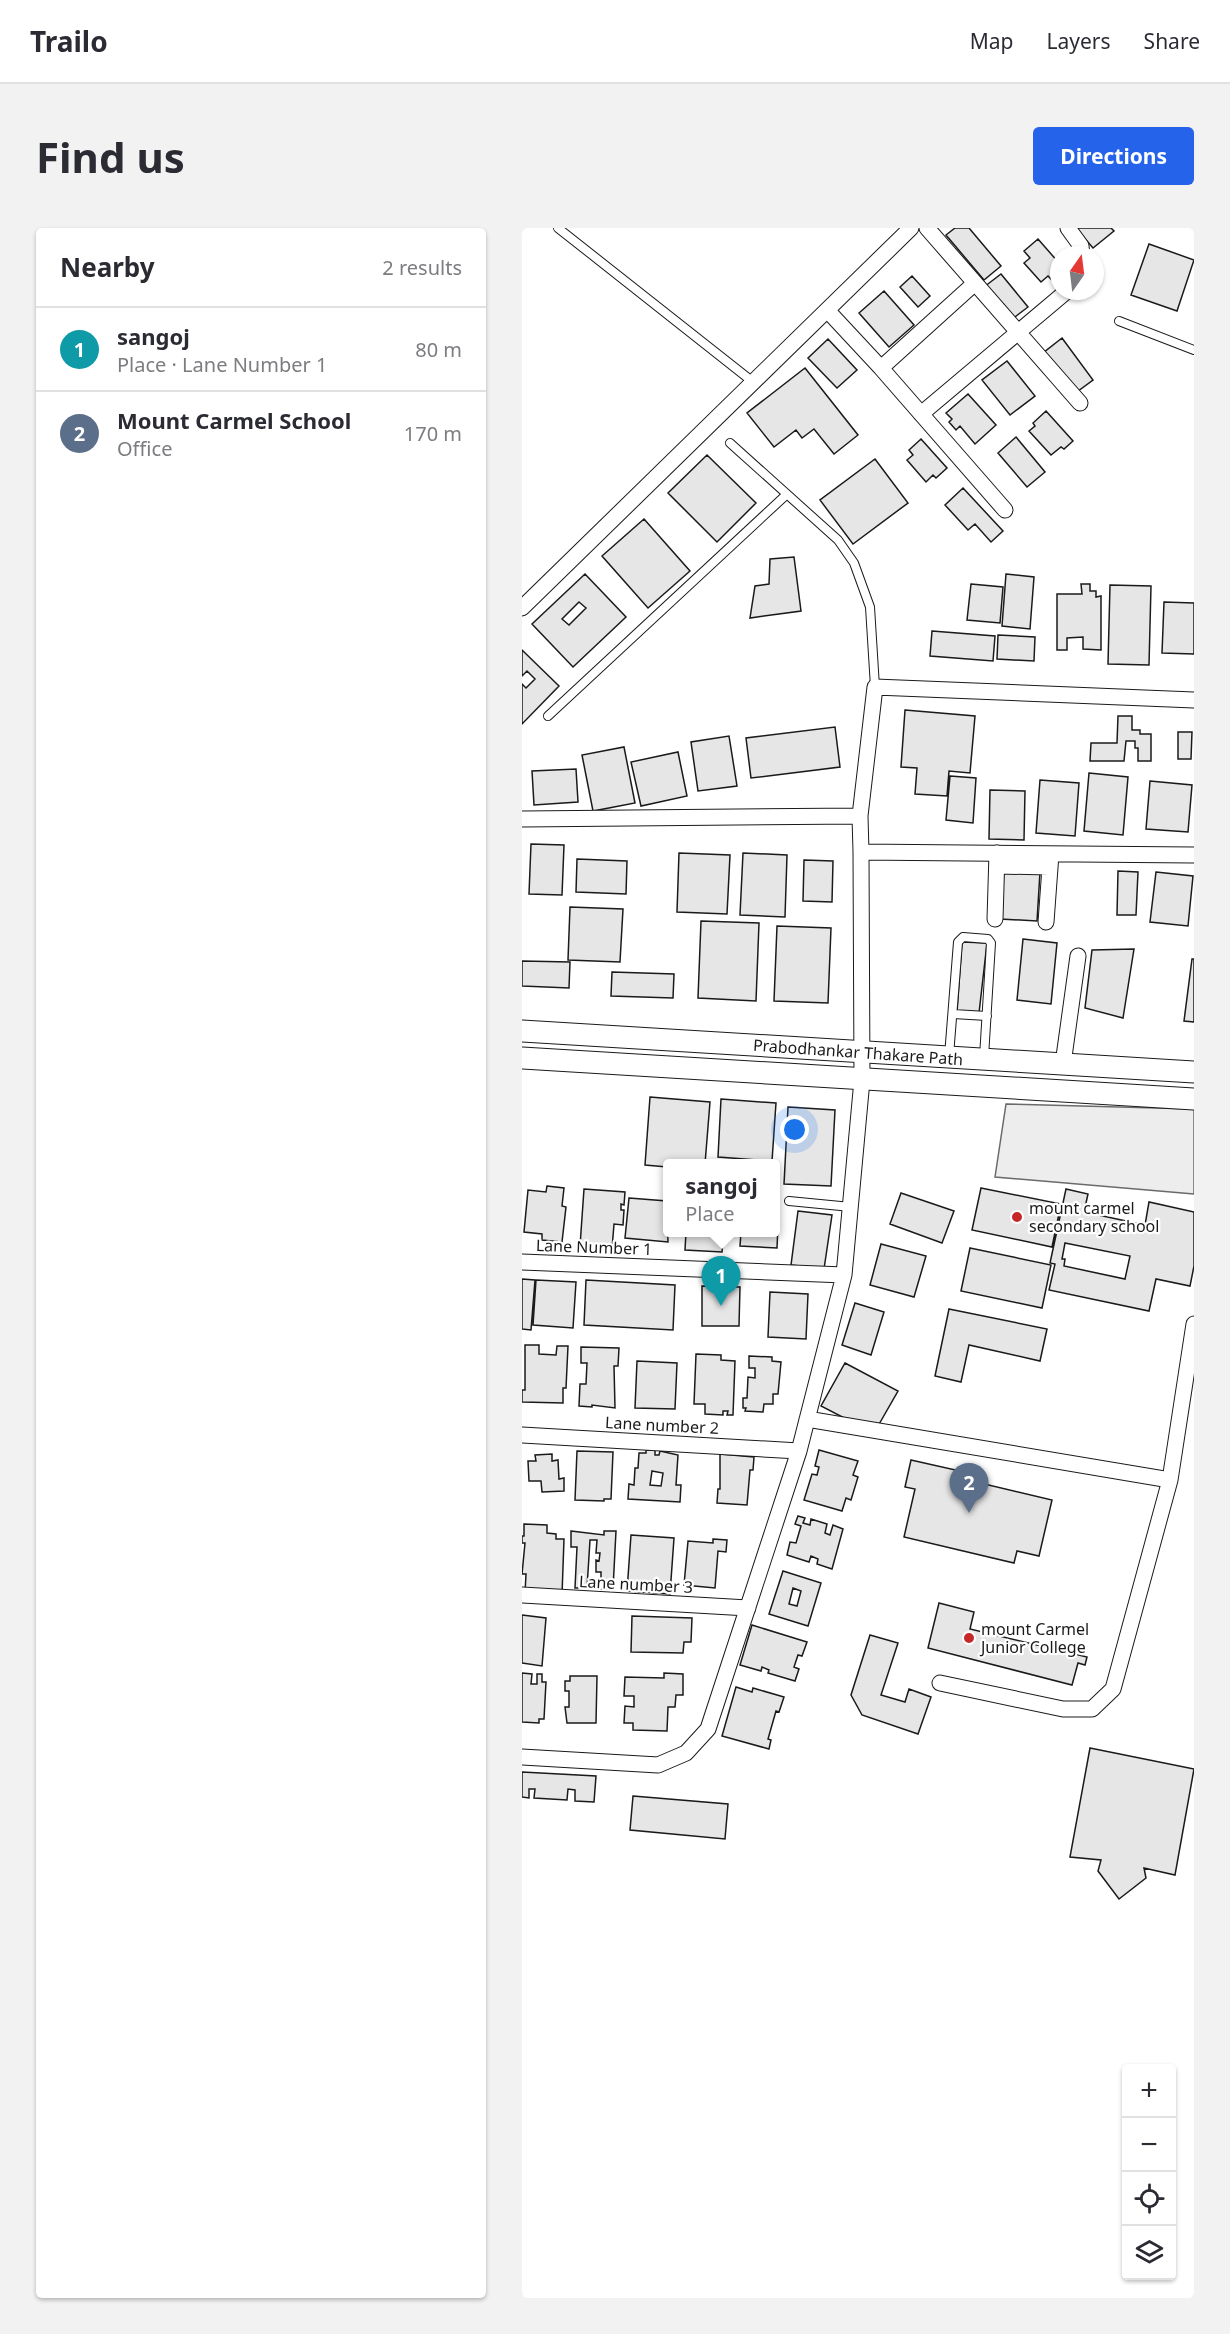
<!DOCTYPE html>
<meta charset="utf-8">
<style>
body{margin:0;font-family:"Noto Sans",sans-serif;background:#f2f2f3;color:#2b2b33}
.controls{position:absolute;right:18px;bottom:18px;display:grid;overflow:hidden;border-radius:6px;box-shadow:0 2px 4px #0004}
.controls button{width:54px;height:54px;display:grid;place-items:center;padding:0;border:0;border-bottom:2px solid #e1e1e2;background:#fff;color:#2b2b33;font:30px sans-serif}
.compass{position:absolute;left:528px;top:18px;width:54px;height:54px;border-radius:50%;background:#fff;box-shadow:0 2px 4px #0004;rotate:14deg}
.you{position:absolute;left:273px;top:902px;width:21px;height:21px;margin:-15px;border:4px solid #fff;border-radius:50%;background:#1a73e8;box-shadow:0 0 0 9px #1a73e833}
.badge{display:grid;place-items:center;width:39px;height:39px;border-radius:50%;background:#2563eb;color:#fff;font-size:20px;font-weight:700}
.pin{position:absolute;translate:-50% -50px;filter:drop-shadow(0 2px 3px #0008)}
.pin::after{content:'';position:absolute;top:32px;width:21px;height:18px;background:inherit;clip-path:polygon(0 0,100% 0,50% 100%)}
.popup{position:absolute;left:141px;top:931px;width:117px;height:78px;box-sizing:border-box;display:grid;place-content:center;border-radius:6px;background:#fff;filter:drop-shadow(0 2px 4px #0005);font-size:20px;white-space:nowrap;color:#7c7c81}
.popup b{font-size:22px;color:#2b2b33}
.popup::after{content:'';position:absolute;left:50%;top:100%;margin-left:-12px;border:12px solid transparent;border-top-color:#fff}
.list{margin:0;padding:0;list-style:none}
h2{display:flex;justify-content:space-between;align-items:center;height:78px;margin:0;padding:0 24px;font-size:26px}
h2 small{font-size:20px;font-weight:400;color:#7c7c81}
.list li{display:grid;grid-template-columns:39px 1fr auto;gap:18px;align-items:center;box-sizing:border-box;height:84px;padding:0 24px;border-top:2px solid #e1e1e2}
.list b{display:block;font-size:22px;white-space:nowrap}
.list p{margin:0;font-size:20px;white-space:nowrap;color:#7c7c81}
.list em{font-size:20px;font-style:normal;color:#7c7c81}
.icon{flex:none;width:33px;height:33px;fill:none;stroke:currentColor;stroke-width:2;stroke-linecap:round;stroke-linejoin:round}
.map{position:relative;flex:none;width:672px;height:2070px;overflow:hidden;border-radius:6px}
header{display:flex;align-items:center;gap:36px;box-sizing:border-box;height:84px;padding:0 30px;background:#fff;border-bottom:2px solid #e1e1e2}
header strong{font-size:28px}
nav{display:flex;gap:33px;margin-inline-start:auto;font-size:21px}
.intro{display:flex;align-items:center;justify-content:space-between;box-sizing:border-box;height:144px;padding:0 36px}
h1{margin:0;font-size:42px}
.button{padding:15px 27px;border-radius:6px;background:#2563eb;color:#fff;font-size:21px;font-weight:700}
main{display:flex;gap:36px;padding:0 36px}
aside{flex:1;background:#fff;border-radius:6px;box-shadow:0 2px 4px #0004}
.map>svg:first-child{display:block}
</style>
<header>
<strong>Trailo</strong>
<nav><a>Map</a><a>Layers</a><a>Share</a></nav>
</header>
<div class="intro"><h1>Find us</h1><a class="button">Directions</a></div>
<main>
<aside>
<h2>Nearby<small>2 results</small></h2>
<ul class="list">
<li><span class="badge" style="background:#0f9aa8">1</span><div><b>sangoj</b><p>Place · Lane Number 1</p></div><em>80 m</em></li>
<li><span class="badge" style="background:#5c6f8a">2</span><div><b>Mount Carmel School</b><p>Office</p></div><em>170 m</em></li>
</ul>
</aside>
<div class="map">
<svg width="672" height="2070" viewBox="0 0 672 2070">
<rect width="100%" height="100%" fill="#fff"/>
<!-- built -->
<path fill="#ededed" stroke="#6a6a6a" stroke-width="1.5" d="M484,876L672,881V966L473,949Z"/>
<!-- building -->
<path fill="#e6e6e6" stroke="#1a1a1a" stroke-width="1.5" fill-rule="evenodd" d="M433,0H447L479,38L462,52L424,7Z
M554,0H589L592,3L571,20Z
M516,11L537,35V47L530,52L526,48L519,54L502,35L508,30L502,23Z
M627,16L672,32L655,83L609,67Z
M479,46L506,79L489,92L462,59Z
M390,48L408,68L396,79L378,59Z
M362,63L392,97L367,119L337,85Z
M540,110L571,152L552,166L521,125Z
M306,111L335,142L315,160L286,130Z
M485,133L513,168L488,187L460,152Z
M283,140L336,207L312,226L292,201L280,210L274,202L252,219L225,185Z
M446,166L474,197L453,216L438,198L434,202L427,194L430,191L424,185Z
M524,183L551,213L542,221L539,219L529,227L507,203L513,198L511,195Z
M494,209L523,244L505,259L476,225Z
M399,211L425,240L414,250L411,247L404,254L385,232L391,227L387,222Z
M185,227L234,275L195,314L146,265Z
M353,231L386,275L331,316L298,272Z
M441,260L481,303L469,314L453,296L446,302L423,277Z
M122,291L168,343L126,380L80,328Z
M272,329L279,383L228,390L233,358L247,356L248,331Z
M63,346L104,389L51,439L10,396ZM57,374L64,380L47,397L40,391Z
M484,346L512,349L508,401L480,398Z
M449,356L481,359L478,395L445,392Z
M559,356H568V363H574V369L579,368V422L561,421V409L545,410V422H535V366H560Z
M588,357L629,358L627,437L586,436Z
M642,374L672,375V426L640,425Z
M410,403L473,408L471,433L408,428Z
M476,407L513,409L512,433L475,431Z
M0,422L37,458L0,496V456L4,460L13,451L5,443L0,448Z
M383,482L453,488L448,545L427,543L425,568L393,566L395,540L379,539Z
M596,488H610V502H618V506H629V533H616V520H613V513H604L602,533H568L569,515H595Z
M313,499L318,539L229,550L224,510Z
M656,504H670L669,531H656Z
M207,508L215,558L176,563L169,514Z
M102,519L113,575L71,583L60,527Z
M156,524L165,568L119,578L109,534Z
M54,541L56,574L12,577L10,543Z
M567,545L606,549L601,607L562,603Z
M428,548L454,550L451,595L424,592Z
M518,552L557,555L553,608L514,605Z
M628,553L670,557L666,604L624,601Z
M468,562L503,563L502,612L467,611Z
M9,616L42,617L40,667L7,666Z
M157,625L208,627L205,686L155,684Z
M221,625L265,627L263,689L218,687Z
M55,631L105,633L104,666L54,664Z
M282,632L311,633L310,674L281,673Z
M482,642L518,644L515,693L478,691Z
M596,643L616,644L614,687H595Z
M634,644L671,648L666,698L628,694Z
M48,679L101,681L98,734L46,732Z
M179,693L237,695L234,773L176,770Z
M255,698L309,700L306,775L252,773Z
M501,711L535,715L529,776L495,772Z
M440,714L465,715L457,785L435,784Z
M612,721L601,790L563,780L570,722Z
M670,731H672V794L662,793Z
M0,733L48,734L47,760L0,758Z
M90,744L152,746L151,770L89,768Z
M128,869L188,874L183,936H145V939L123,937Z
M199,871L254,875L250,933L196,929Z
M266,879L313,882L309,958L262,956Z
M25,958L42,960L40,978L44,979L40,1014L20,1012V1006L2,1004L6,962L24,964Z
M459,960L539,976L530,1019L450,1002Z
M62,961L103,964L102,977L99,976V982H102L101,997L92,996L90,1021L58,1018Z
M544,961L566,966L562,984L623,997L627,974L672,984V1038L668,1058L634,1051L627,1083L527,1062L533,1036L528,1035ZM543,1015L608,1028L603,1051L542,1038L543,1031H540Z
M379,965L432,983L420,1015L368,996Z
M107,970L145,973L146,1014L103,1010Z
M253,973L257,974L255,1020L218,1018L219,1004H253Z
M276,983L310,987L302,1041L269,1037Z
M164,1004H202L200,1024L163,1022Z
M359,1016L404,1028L392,1069L348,1057Z
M448,1020L529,1037L520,1080L439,1063Z
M0,1051L13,1052L9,1102L0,1101Z
M14,1052L54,1054L51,1100L11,1097Z
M64,1052L153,1057L151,1102L62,1097Z
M180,1058L218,1059L217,1098H180Z
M248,1064L286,1066L284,1111L246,1109Z
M333,1075L362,1084L349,1127L320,1117Z
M427,1081L525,1101L518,1133L447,1117L439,1154L413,1148Z
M3,1117H17V1126L34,1127L35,1118H46L44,1160H41V1175L0,1174V1162H3Z
M59,1119L97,1120L96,1138H92L93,1180L70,1177V1179L57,1178L58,1156H64L65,1135H59Z
M174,1126L199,1127V1132L213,1133L211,1187H205L206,1183H201V1187L183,1186V1176H172Z
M227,1128L250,1129V1133L259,1134L256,1166H251V1176H242L241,1184L223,1183L224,1180H221V1170H225L226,1149L233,1150V1140H227Z
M115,1133L155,1135L153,1181L113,1180Z
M323,1135L376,1163L356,1198L328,1193L299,1178Z
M124,1222H133V1227H137L138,1223L156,1227L154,1257H159L158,1274L106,1271L107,1256L112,1257L113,1240H116L117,1225H124ZM130,1243L141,1245L139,1258L128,1257Z
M297,1222L336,1233L331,1247L336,1249L329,1272L324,1270L320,1283L282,1272L290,1246L295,1247L297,1239L293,1238Z
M55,1223L91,1224L89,1271H82V1273L53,1272Z
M30,1226V1233L36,1232L37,1251L42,1250V1263L20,1264L19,1253H7L6,1233H14L13,1227Z
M198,1226L232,1229L231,1242H228L225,1277L195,1275L196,1261H198Z
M389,1232L438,1243L437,1250L530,1272L517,1328L495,1323L492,1335L382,1309L393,1261L383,1259Z
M276,1288L283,1290L281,1295L288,1297L289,1291L305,1296L303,1305L308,1307L311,1297L321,1301L310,1341L295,1336L296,1331L289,1328L287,1334L265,1327L268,1314L274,1315L279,1298L273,1296Z
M2,1296L25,1297V1305L34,1306V1311H42L40,1367L3,1365L4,1346H0L3,1315H0V1308H2Z
M49,1303L82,1307V1303H94L91,1361H73V1357H79V1344H74V1332L77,1333L78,1325H74L75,1312H68L65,1360H53L55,1319H49Z
M109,1307L152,1310L148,1366L105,1363Z
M191,1311L205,1312L204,1324L196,1323L193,1360L162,1357L166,1313L191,1315Z
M261,1343L299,1355L286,1398L247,1386ZM271,1360L279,1363L275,1378L267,1376Z
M417,1375L452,1384L448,1401L565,1429L563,1437L556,1435L550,1457L406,1420Z
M0,1387L24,1390L20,1438L0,1435Z
M110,1388L170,1390L169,1414H162L161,1425L109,1424Z
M230,1397L285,1414L280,1428L276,1427L272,1439L277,1441L273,1453L246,1445L247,1442L240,1439L239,1443L218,1437Z
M348,1407L376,1415L359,1467L383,1474L387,1461L409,1469L396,1506L340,1487L329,1467Z
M0,1445L10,1446L9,1456H15V1446H20V1454H24L22,1491H17V1495L0,1494Z
M142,1445L161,1446V1467H154L153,1479H146L145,1503L111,1502V1495H102L103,1478L112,1479V1468H102L103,1449L142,1450Z
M48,1448H75L74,1495H45L43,1479H47V1463H43V1453H48Z
M214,1459L230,1464L231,1460L262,1469L257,1484L254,1483L246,1511L249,1512L247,1521L200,1508Z
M568,1520L672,1541L653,1647L622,1640L624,1650L597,1671L576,1643L579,1632L548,1629Z
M0,1544L74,1548L72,1574L53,1573V1562L46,1561L45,1572L12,1570L13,1561H7V1570L0,1569Z
M111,1568L206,1576L203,1611L108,1602Z"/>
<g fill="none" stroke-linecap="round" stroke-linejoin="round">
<!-- service casing -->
<g stroke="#1a1a1a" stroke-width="10">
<path id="service" d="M36,0L231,154
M597,93L672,122
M208,215L316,312L332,335L348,379L353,459
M26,488L264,267
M431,786L465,788
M427,828L436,714L441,709L466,711L469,715L462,829
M267,973L329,979"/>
</g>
<!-- minor casing -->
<g stroke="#1a1a1a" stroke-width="17">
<path id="minor" d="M405,0L558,175
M546,0L559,18L560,27
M453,55L359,140L483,282
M305,82L359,140
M399,186L545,63
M0,380L389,0
M338,588L353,459L672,472
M0,591L338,588L339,624L672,627
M475,638L528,639
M473,691L475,625
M524,694L529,626
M541,836L556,728
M0,1034L322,1047
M285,1191L648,1252
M0,1207L277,1223
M0,1367L226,1380
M418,1455L541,1481H570L591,1461L648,1252L672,1096
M0,1529L136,1537L164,1525L186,1501L277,1223L322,1047L340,852L339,624"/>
</g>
<!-- secondary casing -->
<g stroke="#1a1a1a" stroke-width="23">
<path id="secondary" d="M0,803L672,844
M0,830L672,871"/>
</g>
<!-- service -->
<use href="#service" stroke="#fff" stroke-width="8"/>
<!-- minor -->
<use href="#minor" stroke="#fff" stroke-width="15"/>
<!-- secondary -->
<use href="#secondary" stroke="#fff" stroke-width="21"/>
</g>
<!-- markers -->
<g fill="#c62828" stroke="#fff" stroke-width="2">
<circle cx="495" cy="989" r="6"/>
<circle cx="447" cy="1410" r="6"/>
</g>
<g text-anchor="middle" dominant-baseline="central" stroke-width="4.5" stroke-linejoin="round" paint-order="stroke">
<!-- street labels -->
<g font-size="16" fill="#1a1a1a" stroke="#fff">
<text transform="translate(336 824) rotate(4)">Prabodhankar Thakare Path</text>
<text transform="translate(72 1019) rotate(2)">Lane Number 1</text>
<text transform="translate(140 1197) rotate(3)">Lane number 2</text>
<text transform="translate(114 1356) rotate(3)">Lane number 3</text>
</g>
<!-- poi labels -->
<g font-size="16" fill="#1a1a1a" stroke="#fff" text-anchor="start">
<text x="507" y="980">mount carmel<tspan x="507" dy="18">secondary school</tspan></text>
<text x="459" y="1401">mount Carmel<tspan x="459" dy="18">Junior College</tspan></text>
</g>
</g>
</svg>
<div class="controls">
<button>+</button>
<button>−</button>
<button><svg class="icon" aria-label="locate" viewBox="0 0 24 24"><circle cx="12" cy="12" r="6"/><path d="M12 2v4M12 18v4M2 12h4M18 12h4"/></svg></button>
<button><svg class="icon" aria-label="layers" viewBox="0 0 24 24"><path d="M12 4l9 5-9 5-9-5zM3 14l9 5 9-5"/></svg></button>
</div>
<svg class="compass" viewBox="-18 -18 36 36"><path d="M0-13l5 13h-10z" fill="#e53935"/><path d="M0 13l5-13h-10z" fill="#7c7c81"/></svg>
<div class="you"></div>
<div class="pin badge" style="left:199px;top:1078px;background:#0f9aa8">1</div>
<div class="popup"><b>sangoj</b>Place</div>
<div class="pin badge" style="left:447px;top:1285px;background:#5c6f8a">2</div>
</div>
</main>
